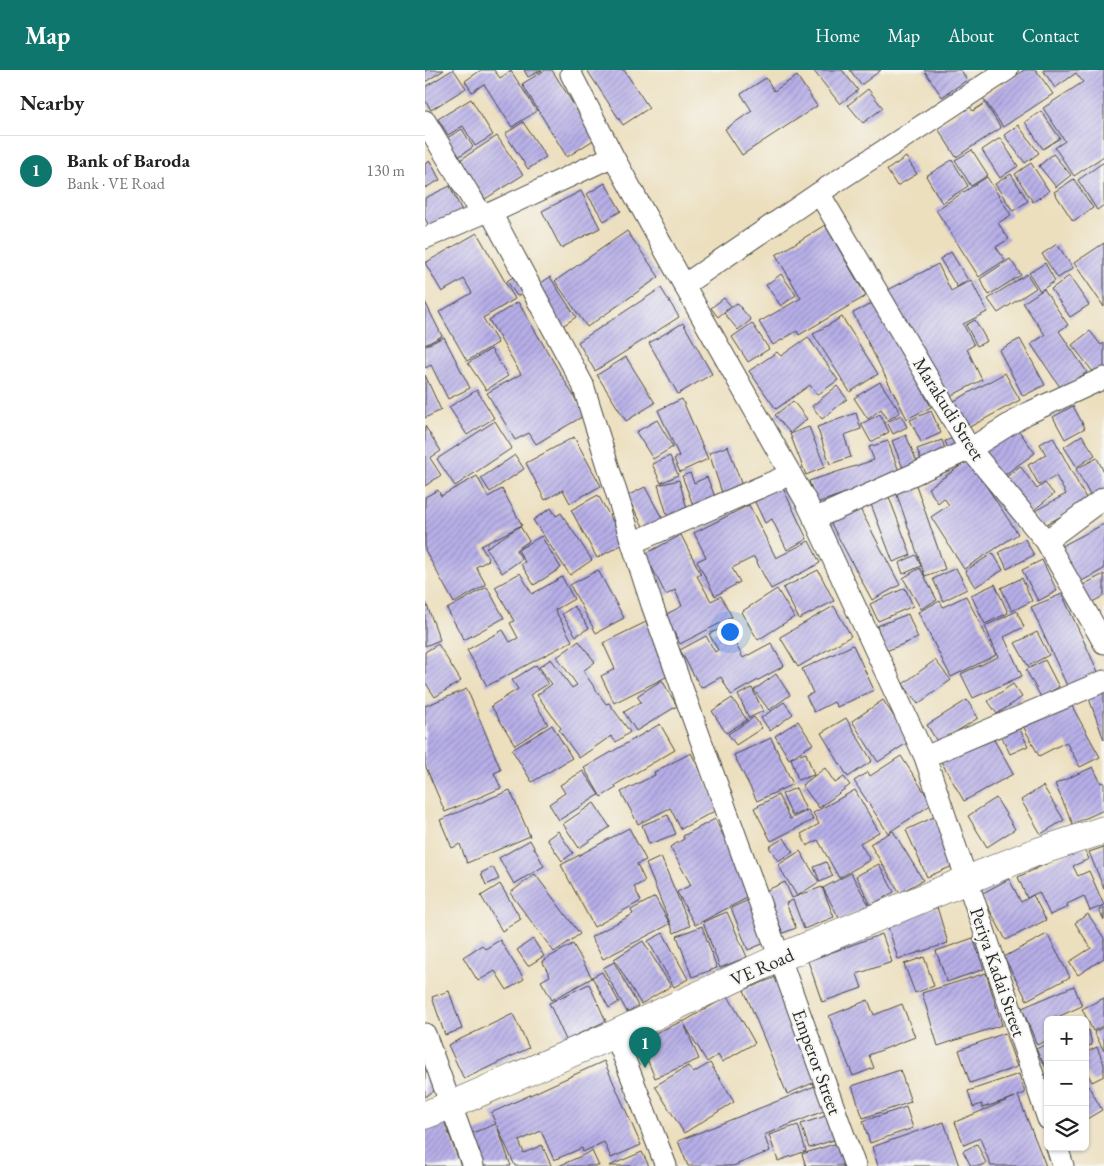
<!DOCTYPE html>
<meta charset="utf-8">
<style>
body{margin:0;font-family:"EB Garamond",serif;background:#f2f2f2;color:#222}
.controls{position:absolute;right:15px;bottom:15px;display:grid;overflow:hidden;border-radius:8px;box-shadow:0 1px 4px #0004}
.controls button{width:45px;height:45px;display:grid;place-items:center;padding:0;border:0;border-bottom:1px solid #e0e0e0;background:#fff;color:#222;font:25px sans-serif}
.you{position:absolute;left:304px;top:561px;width:18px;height:18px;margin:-12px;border:4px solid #fff;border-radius:50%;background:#1a73e8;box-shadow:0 0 0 8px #1a73e833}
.badge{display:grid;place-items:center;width:32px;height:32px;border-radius:50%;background:#0f766e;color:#fff;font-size:16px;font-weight:700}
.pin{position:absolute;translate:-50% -41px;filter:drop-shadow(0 1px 2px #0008)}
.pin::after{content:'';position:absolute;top:26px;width:18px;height:15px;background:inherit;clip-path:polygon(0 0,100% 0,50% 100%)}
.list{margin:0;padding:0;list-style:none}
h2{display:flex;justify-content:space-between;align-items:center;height:65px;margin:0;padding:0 20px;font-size:21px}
h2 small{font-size:16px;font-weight:400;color:#767676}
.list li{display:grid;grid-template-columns:32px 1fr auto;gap:15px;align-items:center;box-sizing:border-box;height:70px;padding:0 20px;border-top:1px solid #e0e0e0}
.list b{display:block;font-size:19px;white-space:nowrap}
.list p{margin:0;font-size:16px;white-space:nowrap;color:#767676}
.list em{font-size:16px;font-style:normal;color:#767676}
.icon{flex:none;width:28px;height:28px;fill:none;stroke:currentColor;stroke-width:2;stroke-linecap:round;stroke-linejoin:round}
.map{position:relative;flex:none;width:679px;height:1096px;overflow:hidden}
header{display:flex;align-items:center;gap:30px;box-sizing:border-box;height:70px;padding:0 25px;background:#0f766e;color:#fff}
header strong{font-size:24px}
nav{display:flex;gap:28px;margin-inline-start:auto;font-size:18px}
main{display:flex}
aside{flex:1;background:#fff}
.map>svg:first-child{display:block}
</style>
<header>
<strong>Map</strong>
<nav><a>Home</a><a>Map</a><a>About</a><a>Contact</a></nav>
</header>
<main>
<aside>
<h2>Nearby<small></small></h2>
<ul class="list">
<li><span class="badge">1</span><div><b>Bank of Baroda</b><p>Bank · VE Road</p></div><em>130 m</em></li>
</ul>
</aside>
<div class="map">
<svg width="679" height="1096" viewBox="0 0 679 1096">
<defs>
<pattern id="building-hatch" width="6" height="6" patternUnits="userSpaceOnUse" patternTransform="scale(1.25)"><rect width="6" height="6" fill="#b7afe8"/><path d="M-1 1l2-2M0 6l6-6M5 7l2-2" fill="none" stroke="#958fbc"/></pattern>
</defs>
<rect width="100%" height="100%" fill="#f6f6f2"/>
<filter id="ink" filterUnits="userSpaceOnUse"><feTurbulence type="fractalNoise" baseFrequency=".02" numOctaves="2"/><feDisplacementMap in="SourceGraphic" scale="10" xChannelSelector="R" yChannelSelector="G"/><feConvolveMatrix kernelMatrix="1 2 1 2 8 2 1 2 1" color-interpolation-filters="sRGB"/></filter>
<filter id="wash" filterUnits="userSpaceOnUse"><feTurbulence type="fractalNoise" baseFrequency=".0096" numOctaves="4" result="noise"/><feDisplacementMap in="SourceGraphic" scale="20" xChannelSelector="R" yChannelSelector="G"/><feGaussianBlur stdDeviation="1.12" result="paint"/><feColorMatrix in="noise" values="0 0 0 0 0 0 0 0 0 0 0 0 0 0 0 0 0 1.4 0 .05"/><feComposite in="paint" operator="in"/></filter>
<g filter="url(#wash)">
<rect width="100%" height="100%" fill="#ecdfbe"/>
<g id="blocks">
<!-- building -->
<path fill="url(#building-hatch)" d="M0,0H19L0,12Z
M27,0H29L41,18L6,40L0,30V17Z
M56,0H69L75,8L86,1L112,41L87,57L59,14L47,22L40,11Z
M99,0H117L103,7Z
M120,0H127L170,69L142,87L97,14Z
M162,0H199L224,38L198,55Z
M388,0H417L433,20L415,34Z
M425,0H456L436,15Z
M499,0H536L542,10L517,27Z
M599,0H611L628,24L578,57L558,28Z
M618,0H679V86L649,106L630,78L640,71L618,38L658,12L651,3L630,18Z
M372,6L392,36L317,85L300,59L327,41L316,24L341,8L349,21Z
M443,19L458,38L438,53L423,35Z
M46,29L68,65L50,76L38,56L23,65L13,49Z
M560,33L576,58L531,87L512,57L544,36L548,41Z
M616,41L635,68L618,79L600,52Z
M98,52L121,87L103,99L80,64Z
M593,55L614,83L600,93L579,65Z
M37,59L48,77L33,87L22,68Z
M72,66L98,105L60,129L35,90Z
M575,68L593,96L575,108L557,80Z
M547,80L563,105L546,116L530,90Z
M628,84L646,105L631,117L614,96Z
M481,87L492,104L472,116L462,100Z
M527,90L543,116L517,133L501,106Z
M5,91L15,110L0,118V94Z
M679,92V135L672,140L653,110Z
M606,93L624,121L608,132L590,104Z
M586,104L603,131L588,141L570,114Z
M562,107L586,145L573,153L584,169L571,177L580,190L554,207L511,140Z
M649,109L668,138L648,151L629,122Z
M180,113L196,141L179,151L162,124Z
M25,116L38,143L5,159L0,148V128Z
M156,121L175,158L136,178L117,141Z
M400,155L441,226L374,265L372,261L348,275L334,252L376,228L351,185Z
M202,161L234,207L162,257L130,211Z
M52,163L90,229L58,248L73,273L42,291L14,242L47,223L39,209L17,222L0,193Z
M679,173V237L649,193Z
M632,174L648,198L633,208L617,184Z
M526,182L543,210L532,217L515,189Z
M585,189L596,205L564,225L555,209Z
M620,193L630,211L615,221L604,203Z
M513,194L526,221L546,210L562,242L538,254L549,275L542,279L557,310L518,330L463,220Z
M356,204L371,225L356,236L341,215Z
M602,204L611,218L573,243L563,229Z
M91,205L101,221L92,226L82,211Z
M644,206L664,235L645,247L626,219Z
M125,207L151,247L136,257L110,217Z
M236,218L254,247L170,301L153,272Z
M619,219L643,255L634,261L662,302L637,320L606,274L620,265L598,233Z
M299,228L306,236L293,247L286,238Z
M452,231L506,337L482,349L428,243Z
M0,232L17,266L0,275Z
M93,232L160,345L111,374L104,363L90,370L62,323L96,304L64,250Z
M312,233L326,250L313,260L299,243Z
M417,247L453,304L425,322L388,264Z
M550,250L562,271L552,276L541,255Z
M258,253L287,304L253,324L224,273Z
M327,253L344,279L323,292L307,267Z
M665,261L676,275L679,273V302L672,307L647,275Z
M19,267L45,318L23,329L6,295L0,298V276Z
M383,267L413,310L392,325L385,315L351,339L324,301L352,282L356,286Z
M595,269L620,315L598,326L574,280Z
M66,279L83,306L61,320L43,293Z
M201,287L230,333L201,351L172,305Z
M580,303L595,330L537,361L522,335Z
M0,305L16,340L0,348Z
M455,312L475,342L463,350L456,339L443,349L429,328Z
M412,316L422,329L397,349L387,336Z
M52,320L69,348L42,365L24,337Z
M257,329L283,389L255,402L249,389L254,386L233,340Z
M368,331L382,349L365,363L350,345Z
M648,336L660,358L640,369L628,347Z
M506,341L516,363L496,372L485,350Z
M431,343L436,359L419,365L426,387L405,394L392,357Z
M455,344L464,362L446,372L436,354Z
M476,345L482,357L468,364L462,352Z
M232,350L248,377L228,389L211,362Z
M70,351L87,378L30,416L12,389Z
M0,356L16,381L5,388L16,405L0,416Z
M384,357L400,397L381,405L365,364Z
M591,357L610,383L574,409L555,384Z
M481,365L494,397L480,403L467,371Z
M657,365L670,385L652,397L639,377Z
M149,367L176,416L145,433L138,420L120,430L101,393Z
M531,367L535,378L524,382L520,371Z
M628,367L663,432L616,457L608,442L641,424L631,406L614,415L603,395L621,385L615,374Z
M517,370L523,388L498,396L492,379Z
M463,371L475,404L392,433L384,411L449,390L444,377Z
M303,376L318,419L298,426L284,383Z
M90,385L99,399L65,422L56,408Z
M245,386L253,405L236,413L227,394Z
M672,388L679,402V420L666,427L651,399Z
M544,390L593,464L539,499L506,447L524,435L519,428L513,433L503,418Z
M595,396L612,419L620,413L629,424L605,443L579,409Z
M265,403L269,413L282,407L293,434L271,443L257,406Z
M52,406L63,427L77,419L97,455L56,476L64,490L51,497L61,515L29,533L0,480V427L13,420L16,426Z
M254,410L263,442L243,448L233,415Z
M356,414L382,469L362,480L347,449L340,453L328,428Z
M491,415L520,499L500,506L471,422Z
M220,417L238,450L220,460L202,426Z
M462,422L486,485L468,492L444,429Z
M173,425L200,473L172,488L146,440Z
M324,435L351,488L384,471L395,493L346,519L329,487L307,498L315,512L290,526L272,491L281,487L269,463Z
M433,435L475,515L447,530L404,450Z
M126,438L131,446L136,443L167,490L145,505L108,450Z
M679,454V499L651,514L633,478Z
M95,456L104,471L91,480L97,489L77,503L61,478Z
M256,465L276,504L272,506L286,531L296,526L307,547L255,574L240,545L257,536L250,520L241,525L220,484Z
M116,466L136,498L109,515L96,494L100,492L93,480Z
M600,469L609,485L582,499L574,482Z
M568,483L578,500L550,517L540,501Z
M491,485L496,496L478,504L474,493Z
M617,490L632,521L613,531L597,500Z
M495,498L512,530L496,539L478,508Z
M531,498L542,519L518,531L508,509Z
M173,500L199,548L171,563L145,515Z
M393,500L409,531L374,549L358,518Z
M95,503L107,524L137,507L149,529L130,540L147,571L62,616L42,580L78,560L85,572L93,568L85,553L89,551L70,517Z
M679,504V526L663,534L654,517Z
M597,508L607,531L587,541L576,518Z
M570,514L583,543L560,554L546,525Z
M62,517L79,548L39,570L22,539Z
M480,518L488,536L453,551L445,534Z
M352,519L369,547L333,570L316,542Z
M637,524L674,604L643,618L606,537Z
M541,526L571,585L526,607L493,542L515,531L518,537Z
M0,530L15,570L0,576Z
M149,536L164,558L151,566L137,544Z
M409,536L426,566L373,597L355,567Z
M592,541L599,557L579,567L597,606L548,628L536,604L573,587L560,556Z
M483,544L493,568L461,581L452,556Z
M221,552L247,604L189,633L176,606L190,599L178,573Z
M301,556L318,588L346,573L359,596L306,625L296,607L276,618L255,580L281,566L290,582L293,580L284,564Z
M612,562L624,585L603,596L590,573Z
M154,571L170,592L158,601L181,634L184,633L205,662L191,672L186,666L154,688L134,660L136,658L112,625L127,614L114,597L126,589L147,618L152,615L132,587Z
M13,574L36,611L10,627L0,612V582Z
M428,575L449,620L412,637L409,632L389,642L381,626L388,623L377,599Z
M510,590L526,610L493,634L478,614Z
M620,590L634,617L616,627L601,600Z
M111,595L123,614L105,625L123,654L90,675L66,636L93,619L87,610Z
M351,604L365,625L344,640L329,620Z
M237,610L252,636L211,661L199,642L216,632L212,626Z
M588,614L597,627L572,644L563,631Z
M679,617V670L662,623Z
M327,618L338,641L324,648L313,625Z
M42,619L76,700L69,703L76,718L20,742L0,695V636Z
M307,628L322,650L301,663L287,641Z
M643,629L675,687L655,697L641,672L614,686L597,654Z
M458,630L485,671L453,692L427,651Z
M542,630L553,648L513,673L502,655Z
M359,632L368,644L345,661L336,648Z
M329,647L337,658L311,675L303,664Z
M421,648L447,691L423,707L396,663Z
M373,651L388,674L364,689L350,666Z
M591,651L603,676L585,684L573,659Z
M235,654L250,680L190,715L191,718L176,727L159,698Z
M127,655L147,688L107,712L87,680Z
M567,666L588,704L539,731L514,688Z
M346,668L368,714L332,731L309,685Z
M266,683L295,738L256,759L245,738L213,754L196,722L230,705L229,702Z
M381,683L389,705L373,710L366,688Z
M476,686L507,734L463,763L429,711L443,702L445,706Z
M668,697L676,713L679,712V740L648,754L630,714Z
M400,698L410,713L419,707L425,715L394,738L377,715Z
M158,701L174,725L134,750L124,734L140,723L135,715Z
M618,716L639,750L616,764L596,730Z
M371,718L381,740L367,746L357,724Z
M85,720L105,766L42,793L35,774L27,778L15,750Z
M430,720L454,762L435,773L445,790L414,808L393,770L382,776L376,764L394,754L388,743Z
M353,725L365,749L383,740L388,750L346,771L329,738Z
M571,728L590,759L562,777L543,746Z
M169,733L185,757L154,778L138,754Z
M243,745L251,764L224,774L217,755Z
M509,747L530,795L502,807L481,760Z
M290,749L328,825L270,855L252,822L266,815L245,777L259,769L258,766Z
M204,758L221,790L212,794L220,811L209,817L216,831L169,857L136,795Z
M133,761L148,783L137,791L122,769Z
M468,761L498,810L475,823L445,774Z
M359,768L368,782L353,791L344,777Z
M105,770L119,796L89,814L74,788Z
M658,777L664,789L648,796L653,806L664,801L679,835L665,841L659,826L642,834L643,837L625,845L614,822L602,828L593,807Z
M679,777V819L664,782Z
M375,781L394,812L372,826L353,795Z
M236,787L265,856L249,863L221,794Z
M401,792L408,806L395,812L389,797Z
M454,794L469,822L446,835L431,806Z
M68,797L74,809L61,815L56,803Z
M426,803L444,835L415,850L398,818Z
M110,804L155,864L129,882L85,823Z
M584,809L596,832L608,825L621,850L581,870L556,824Z
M360,812L367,828L397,817L409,847L379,859L368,830L361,833L371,858L358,863L340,821Z
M75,814L96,849L77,861L56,826Z
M230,827L245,854L178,889L166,867L208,844L206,840Z
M326,829L342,872L323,880L306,838Z
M512,837L523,873L473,889L462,853Z
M679,837V850L674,840Z
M302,842L322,887L295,898L278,852Z
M663,844L679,868V888L653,905L644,892L666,878L650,853Z
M277,856L292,898L267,907L252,866Z
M238,863L263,909L249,917L223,871Z
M457,864L467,892L432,904L437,918L397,932L383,891Z
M622,864L645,907L602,930L579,887Z
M548,868L559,899L522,912L511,881Z
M108,869L119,886L103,896L92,880Z
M75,870L99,909L82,920L70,901L53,911L38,887L57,875L60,879Z
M218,871L246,916L216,934L189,889Z
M148,874L167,908L127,930L116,911L125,906L117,891Z
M499,887L509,916L490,923L479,894Z
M189,892L213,936L202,942L178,898Z
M177,902L194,932L184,938L167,907Z
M361,903L404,1006L362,1024L319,920Z
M561,903L577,955L513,976L497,923Z
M164,914L181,951L141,970L124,933Z
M649,916L657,936L626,950H623V970L612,975L597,938Z
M24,921L37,959L20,965L7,927Z
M303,926L330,973L297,992L293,985L282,992L258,952Z
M679,928V955L668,961L657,939Z
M443,930L449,945L477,934L490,967L444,985L449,998L428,1006L404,946Z
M88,944L104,978L39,1009L23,975Z
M258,951L274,989L230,1008L214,970Z
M679,957V981L669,962Z
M664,960L667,975L660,977V961Z
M580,963L592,997L545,1013L534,980Z
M623,973V1002L611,979Z
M672,977L679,994V1006L667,1012L660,999V983Z
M179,991L216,1075L186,1088L179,1072L158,1082L157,1078L129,1090L116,1061L94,1071L99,1083L117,1075L126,1095L123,1096H90L72,1056L86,1096H59L47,1063L71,1054L66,1043Z
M0,992L16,1016L0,1027Z
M285,993L309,1032L259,1063L230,1016L263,996L268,1003Z
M475,1000L486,1032L438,1048L427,1016Z
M594,1004L600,1023L593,1026L621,1096H566L555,1068L539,1075L530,1052L590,1027L557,1038V1034L548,1037L543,1021Z
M660,1010L677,1040L660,1050Z
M390,1016L401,1040L339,1065L345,1081L308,1096H263L253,1071Z
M481,1037L488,1058L445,1073L438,1051Z
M413,1042L421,1066L384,1078L376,1054Z
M18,1048L36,1096H0V1055Z
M519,1052L534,1096H453L447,1077Z
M373,1055L381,1081L353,1091L344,1065Z
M422,1070L429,1096H381L377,1084Z
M552,1074L561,1093L555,1096H546L538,1081Z
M167,1081L174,1096H134Z
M217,1082L224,1096H184Z"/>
</g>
</g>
<g filter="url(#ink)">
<use href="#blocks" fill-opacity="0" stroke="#484641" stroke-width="1"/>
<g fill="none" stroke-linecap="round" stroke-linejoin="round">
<!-- minor casing -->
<g stroke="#484641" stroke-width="23">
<path id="minor" d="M146,4L188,86L259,215L382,433L500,687L542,810L623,1049
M0,51L56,144
M394,123L545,379L621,471L679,573
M66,143L158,315L207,473
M0,168L56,144L66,143L188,86
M259,215L394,123L582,0
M366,404L207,473L227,535L430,1096
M389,449L545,379L601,344L679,308
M621,471L679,428
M500,687L679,611
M0,964L48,1096
M190,964L241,1096
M632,1077L638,1096"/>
</g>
<!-- tertiary casing -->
<g stroke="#484641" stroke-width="29">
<path id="tertiary" d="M0,1045L26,1035L190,964L354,888L542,810L606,784L679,760"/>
</g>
<!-- minor -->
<use href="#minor" stroke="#fff" stroke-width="21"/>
<!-- tertiary -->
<use href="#tertiary" stroke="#fff" stroke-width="28"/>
</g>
</g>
<g text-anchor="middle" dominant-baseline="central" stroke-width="4" stroke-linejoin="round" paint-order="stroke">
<!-- street labels -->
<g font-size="19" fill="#2b2b2b" stroke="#f6f6f2">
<text transform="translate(524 339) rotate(58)">Marakudi Street</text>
<text transform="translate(337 897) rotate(-24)">VE Road</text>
<text transform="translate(573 902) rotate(71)">Periya Kadai Street</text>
<text transform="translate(392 992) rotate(70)">Emperor Street</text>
</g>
</g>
</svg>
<div class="controls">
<button>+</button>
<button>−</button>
<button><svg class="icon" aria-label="layers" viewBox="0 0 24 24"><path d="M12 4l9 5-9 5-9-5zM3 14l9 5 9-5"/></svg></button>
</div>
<div class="you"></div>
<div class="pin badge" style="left:220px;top:998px">1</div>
</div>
</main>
